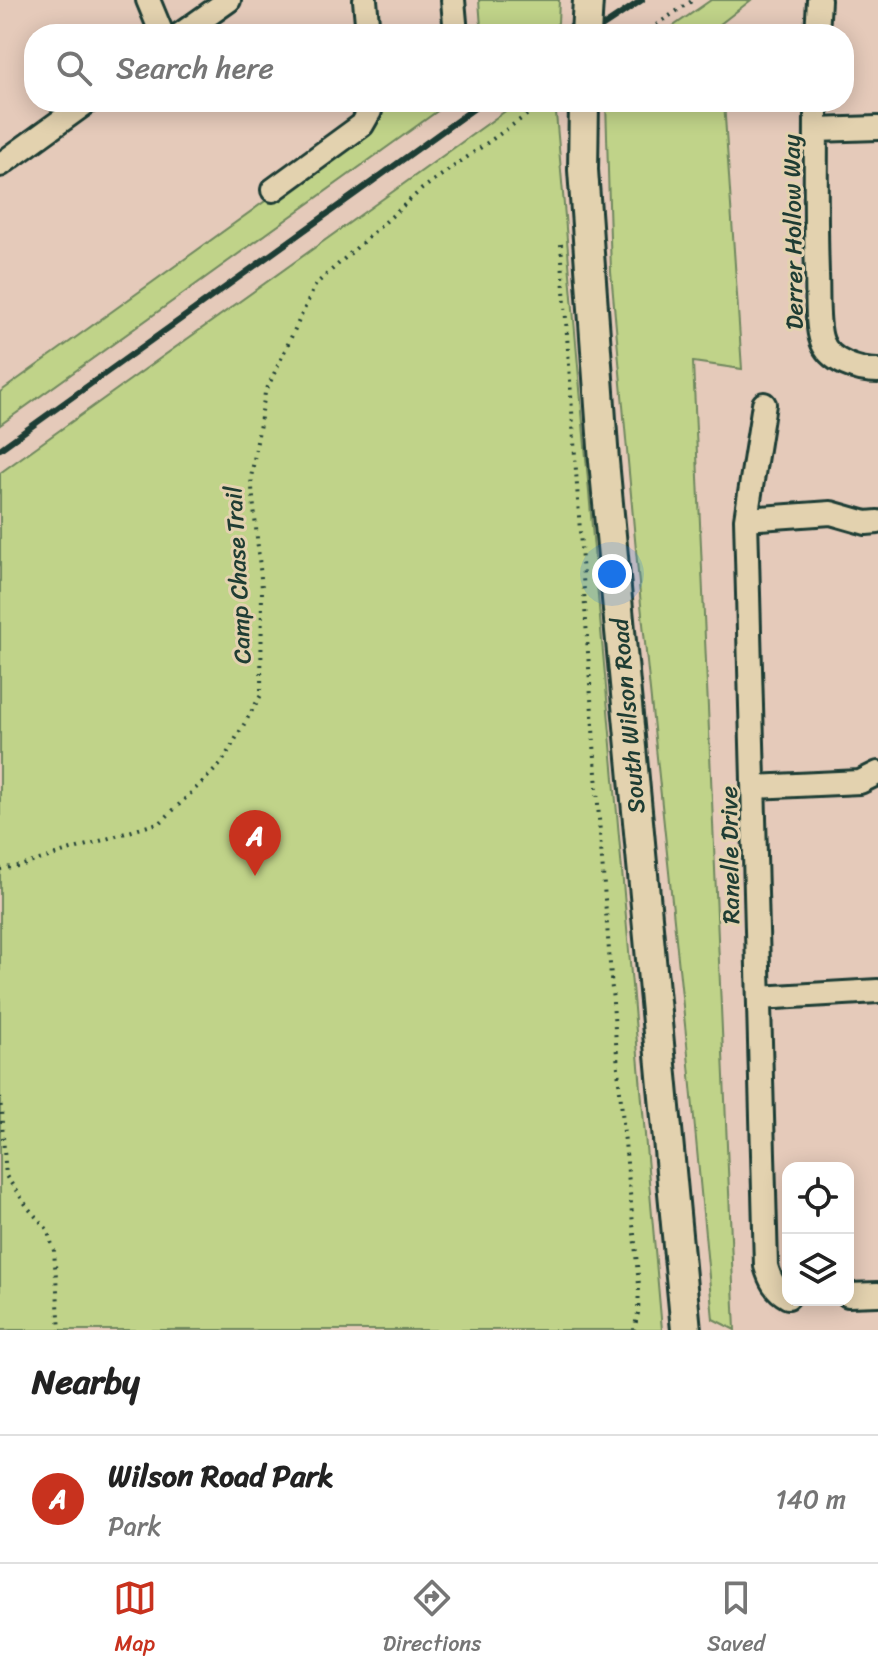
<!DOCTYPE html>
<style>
body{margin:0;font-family:Sriracha,sans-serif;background:#f2f2f2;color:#222}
.controls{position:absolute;right:24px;bottom:24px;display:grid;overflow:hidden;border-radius:16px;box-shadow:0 4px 20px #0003}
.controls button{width:72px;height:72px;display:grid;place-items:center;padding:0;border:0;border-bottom:2px solid #e0e0e0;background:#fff;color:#222;font:40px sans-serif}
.you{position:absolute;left:612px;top:574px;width:28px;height:28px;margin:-20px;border:6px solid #fff;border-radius:50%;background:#1a73e8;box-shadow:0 0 0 12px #1a73e833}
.badge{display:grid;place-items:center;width:52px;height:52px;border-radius:50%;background:#c8321e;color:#fff;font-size:26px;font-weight:700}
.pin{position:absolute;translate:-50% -66px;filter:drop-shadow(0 2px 4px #0008)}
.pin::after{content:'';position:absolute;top:42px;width:28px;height:24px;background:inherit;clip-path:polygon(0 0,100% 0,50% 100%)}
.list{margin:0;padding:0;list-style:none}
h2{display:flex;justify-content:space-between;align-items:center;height:104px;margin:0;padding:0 32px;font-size:34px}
h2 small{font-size:26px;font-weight:400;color:#767676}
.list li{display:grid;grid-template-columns:52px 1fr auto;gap:24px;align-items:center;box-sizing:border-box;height:128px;padding:0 32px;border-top:2px solid #e0e0e0}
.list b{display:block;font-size:30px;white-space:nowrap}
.list p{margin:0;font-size:26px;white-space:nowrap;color:#767676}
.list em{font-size:26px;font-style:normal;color:#767676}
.icon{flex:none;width:44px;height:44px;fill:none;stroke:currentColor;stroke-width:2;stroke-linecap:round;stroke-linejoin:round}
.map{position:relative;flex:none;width:878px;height:1330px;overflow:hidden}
.search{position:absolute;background:#fff;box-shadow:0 4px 20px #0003;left:24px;right:24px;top:24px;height:88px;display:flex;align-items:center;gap:20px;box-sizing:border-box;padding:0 28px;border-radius:32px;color:#767676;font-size:30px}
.sheet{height:232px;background:#fff}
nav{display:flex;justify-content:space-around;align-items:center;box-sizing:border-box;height:112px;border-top:2px solid #e0e0e0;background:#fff;font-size:22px;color:#767676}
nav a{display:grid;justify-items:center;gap:4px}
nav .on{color:#c8321e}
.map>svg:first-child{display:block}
</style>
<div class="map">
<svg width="878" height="1330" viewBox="0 0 878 1330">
<rect width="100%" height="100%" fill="#e5caba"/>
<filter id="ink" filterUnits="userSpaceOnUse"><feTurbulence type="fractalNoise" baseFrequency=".0125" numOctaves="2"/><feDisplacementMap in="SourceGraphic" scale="16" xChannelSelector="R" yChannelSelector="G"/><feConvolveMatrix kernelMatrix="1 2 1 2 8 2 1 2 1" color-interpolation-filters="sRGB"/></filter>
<g filter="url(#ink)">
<!-- green -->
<path fill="#c0d389" stroke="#70885e" stroke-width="2" d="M479,0H559L558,23L543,34H472L481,27Z
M711,0H751L719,25V34H662Z
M383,102H450L0,425V392L368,127Z
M518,102H555L662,1330H0V473Z
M606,102H724L742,369L693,362L735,1330L713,1319L687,1044L640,595L611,272Z"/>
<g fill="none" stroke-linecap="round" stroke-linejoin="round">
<!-- minor casing -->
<g stroke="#1f3d34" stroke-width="28">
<path id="minor" d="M148,0L162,34
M365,0L368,34
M453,0L456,34
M181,34L229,0
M817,34L819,0
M816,102C816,159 815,216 817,274C818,291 816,326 822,341C829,362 859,371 878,371
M816,130L878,128
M0,165L87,102
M273,190L362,125L370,111L371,102
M764,404L746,519L766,1266C770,1280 775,1290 788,1297
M746,519L831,513L866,523L878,522
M754,787L860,782L878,773
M759,998L878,991
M848,1295L878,1294"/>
</g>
<!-- major casing -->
<g stroke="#1f3d34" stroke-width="34">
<path id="major" d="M584,102L583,170L604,461L686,1330"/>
</g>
<!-- path -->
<path stroke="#1f3d34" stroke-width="4" stroke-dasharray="2 6" stroke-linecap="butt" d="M643,34L693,0
M561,244L600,834L619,1081L639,1285L638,1313L634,1330
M0,869L23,865L161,822L221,764L261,695L262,588L251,478L265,393L316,284L422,189L545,102
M0,1097L6,1176L29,1209L47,1229L54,1251L60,1330"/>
<!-- minor -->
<use href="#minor" stroke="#e3d2af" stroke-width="22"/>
<!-- major -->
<use href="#major" stroke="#e3d2af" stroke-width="28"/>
<!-- rail -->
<path stroke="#1f3d34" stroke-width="6" d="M562,34L604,0
M591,34L642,0
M0,449L483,102"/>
<!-- major-bridge casing -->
<g stroke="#1f3d34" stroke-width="34" stroke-linecap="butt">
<path id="major-bridge" d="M586,34L588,0"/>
</g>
<!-- major-bridge -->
<use href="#major-bridge" stroke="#e3d2af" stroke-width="28"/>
</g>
</g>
<g text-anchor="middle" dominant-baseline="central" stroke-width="6" stroke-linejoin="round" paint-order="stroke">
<!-- street labels -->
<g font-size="24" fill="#1f3d34" stroke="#e3d2af">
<text transform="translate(793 232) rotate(-91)">Derrer Hollow Way</text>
<text transform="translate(238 575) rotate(-93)">Camp Chase Trail</text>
<text transform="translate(628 716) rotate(-95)">South Wilson Road</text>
<text transform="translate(730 855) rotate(-91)">Ranelle Drive</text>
</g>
</g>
</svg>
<div class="controls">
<button><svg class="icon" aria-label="locate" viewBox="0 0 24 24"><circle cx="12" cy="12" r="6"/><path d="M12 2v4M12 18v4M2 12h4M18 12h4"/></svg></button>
<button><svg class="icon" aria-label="layers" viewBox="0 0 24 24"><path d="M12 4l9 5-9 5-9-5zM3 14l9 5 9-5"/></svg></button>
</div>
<div class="you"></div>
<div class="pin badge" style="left:255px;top:876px">A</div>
<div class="search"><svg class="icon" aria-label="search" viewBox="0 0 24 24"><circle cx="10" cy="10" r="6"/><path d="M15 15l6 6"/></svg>Search here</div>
</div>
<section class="sheet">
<h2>Nearby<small></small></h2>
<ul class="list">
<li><span class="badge">A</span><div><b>Wilson Road Park</b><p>Park</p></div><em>140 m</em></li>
</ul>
</section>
<nav>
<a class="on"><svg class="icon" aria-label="map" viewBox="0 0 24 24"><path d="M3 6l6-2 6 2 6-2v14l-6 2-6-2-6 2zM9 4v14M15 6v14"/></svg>Map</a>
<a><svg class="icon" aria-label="directions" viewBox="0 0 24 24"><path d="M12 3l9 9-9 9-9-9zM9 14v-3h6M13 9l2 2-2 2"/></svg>Directions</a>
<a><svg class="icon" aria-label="saved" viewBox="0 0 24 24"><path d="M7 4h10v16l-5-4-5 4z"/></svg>Saved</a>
</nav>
